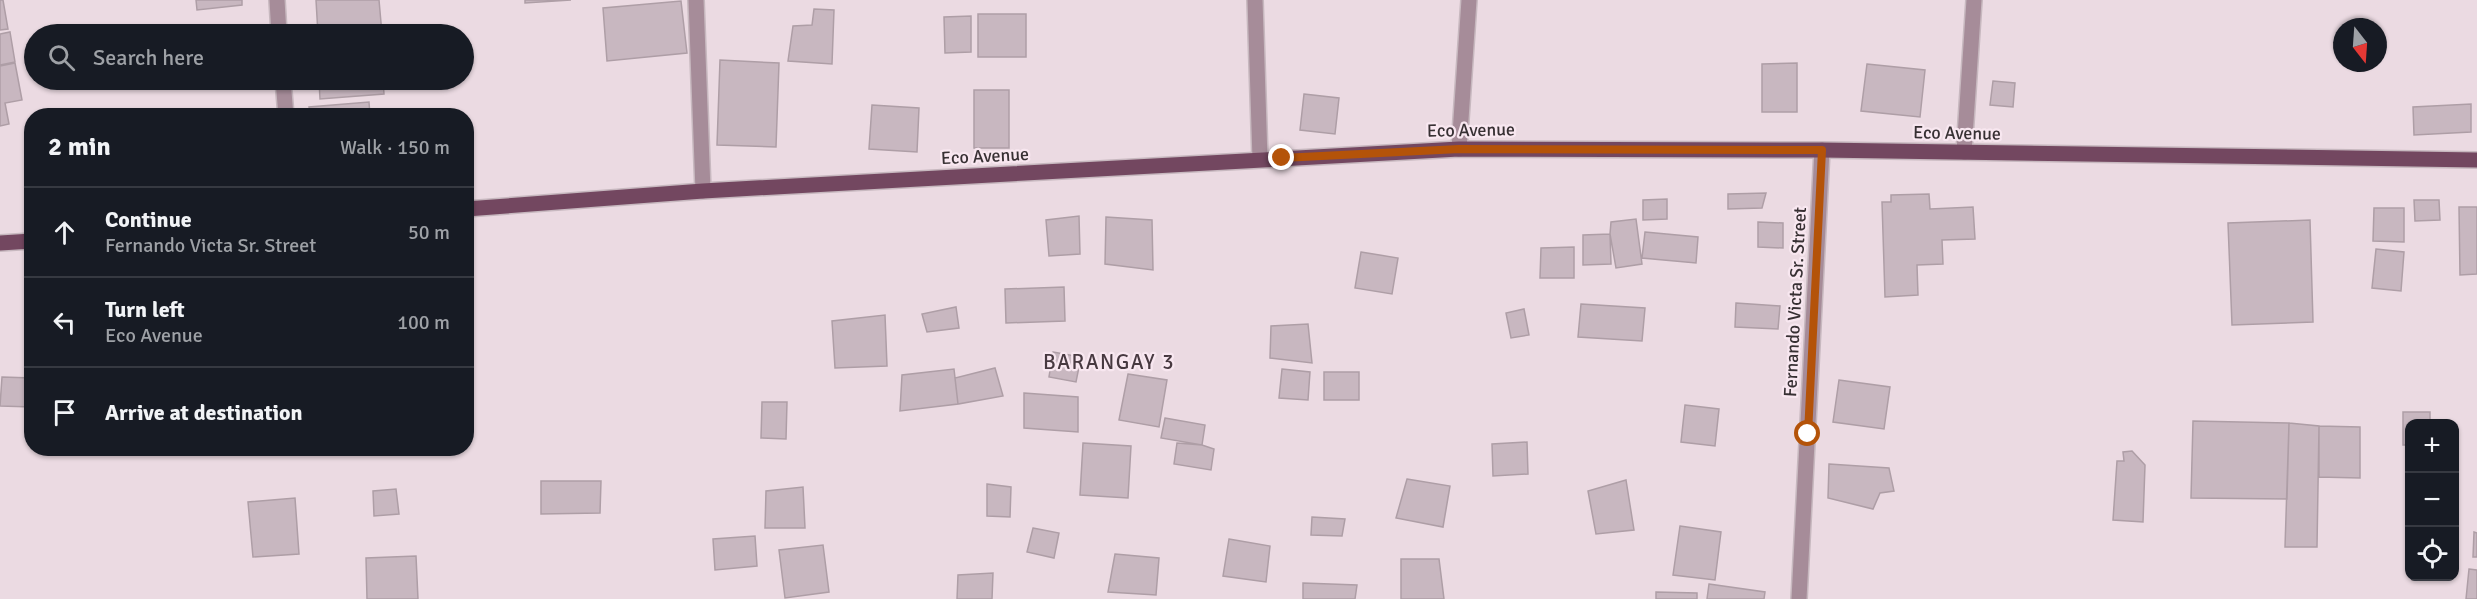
<!DOCTYPE html>
<meta charset="utf-8">
<style>
body{margin:0;font-family:Signika,sans-serif;background:#242831;color:#f1f3f6}
.controls{position:absolute;right:18px;bottom:18px;display:grid;overflow:hidden;border-radius:12px;box-shadow:0 2px 4px #0004}
.controls button{width:54px;height:54px;display:grid;place-items:center;padding:0;border:0;border-bottom:2px solid #363941;background:#171b24;color:#f1f3f6;font:30px sans-serif}
.compass{position:absolute;left:2333px;top:18px;width:54px;height:54px;border-radius:50%;background:#171b24;box-shadow:0 2px 4px #0004;rotate:163deg}
.stop{position:absolute;width:18px;height:18px;margin:-14px;border:4px solid #b45309;border-radius:50%;background:#fff}
.stop.end{background:#b45309;border-color:#fff;box-shadow:0 2px 6px #0008}
.list{margin:0;padding:0;list-style:none}
h2{display:flex;justify-content:space-between;align-items:center;height:78px;margin:0;padding:0 24px;font-size:26px}
h2 small{font-size:20px;font-weight:400;color:#9ea1a6}
.list li{display:grid;grid-template-columns:39px 1fr auto;gap:18px;align-items:center;box-sizing:border-box;height:90px;padding:0 24px;border-top:2px solid #363941}
.list b{display:block;font-size:22px;white-space:nowrap}
.list p{margin:0;font-size:20px;white-space:nowrap;color:#9ea1a6}
.list em{font-size:20px;font-style:normal;color:#9ea1a6}
.icon{flex:none;width:33px;height:33px;fill:none;stroke:currentColor;stroke-width:2;stroke-linecap:round;stroke-linejoin:round}
.map{position:relative;flex:none;width:2477px;height:599px;overflow:hidden}
.search{position:absolute;background:#171b24;box-shadow:0 2px 4px #0004;left:24px;top:24px;width:450px;height:66px;display:flex;align-items:center;gap:15px;box-sizing:border-box;padding:0 21px;border-radius:33px;color:#9ea1a6;font-size:22px}
.panel{position:absolute;background:#171b24;box-shadow:0 2px 4px #0004;left:24px;top:108px;width:450px;height:348px;border-radius:24px}
.map>svg:first-child{display:block}
</style>
<div class="map">
<svg width="2477" height="599" viewBox="0 0 2477 599">
<rect width="100%" height="100%" fill="#ebdae2"/>
<!-- building -->
<path fill="#c8b7c0" stroke="#ae9ea6" stroke-width="1.5" d="M0,0H3L8,29L0,30Z
M196,0H242V5L197,10Z
M316,0H379L382,34H318Z
M525,0H571L525,3Z
M681,1L687,53L607,61L603,8Z
M814,9L834,10L832,64L788,61L793,26L812,25Z
M978,14H1026V57H978Z
M971,16V52L945,53L944,17Z
M10,32L15,62L0,65V34Z
M720,60L779,63L776,147L717,145Z
M15,63L22,100L5,103L9,124L0,126V66Z
M1797,63V112H1762V64Z
M1867,64L1925,70L1920,117L1861,111Z
M319,80H383L384,94L320,99Z
M1993,81L2015,83L2013,107L1990,105Z
M974,90H1009V148H974Z
M1304,94L1339,98L1335,134L1300,130Z
M369,102L370,116H310L309,107Z
M2471,104V132L2414,135L2413,107Z
M872,105L919,108L917,152L869,149Z
M1766,193L1762,208L1728,209V194Z
M1929,194L1930,209L1973,207L1975,239L1942,240L1943,264L1917,265L1918,295L1885,297L1882,202H1891V195Z
M1667,199V219L1643,220V200Z
M2414,200H2439L2440,220L2415,221Z
M2459,207H2477V274L2460,275Z
M2374,208H2404V242L2373,241Z
M1079,216L1080,254L1049,256L1046,220Z
M1106,217L1152,220L1153,270L1105,264Z
M1636,219L1642,264L1616,268L1610,234L1611,222Z
M2310,220L2313,322L2232,325L2228,223Z
M1758,222L1783,223V248L1758,247Z
M1645,232L1698,237L1696,263L1642,258Z
M1610,234L1611,264L1583,265V235Z
M1574,247V278H1540L1541,248Z
M2376,249L2404,252L2401,291L2372,288Z
M1361,252L1398,258L1392,294L1355,288Z
M1064,287L1065,321L1006,323L1005,289Z
M1736,303L1780,306L1778,329L1735,327Z
M1581,304L1645,308L1642,341L1578,337Z
M956,307L959,328L927,332L922,314Z
M1524,309L1529,335L1511,338L1506,313Z
M885,315L887,366L835,368L832,321Z
M1308,324L1312,363L1270,358L1271,326Z
M1053,352L1081,357L1076,382L1049,377Z
M995,368L1003,396L958,404L955,378Z
M954,369L958,404L900,411L902,375Z
M1282,369L1310,372L1308,400L1279,398Z
M1324,372H1359V400H1324Z
M1128,374L1167,380L1159,427L1119,420Z
M2,377L32,378V407L0,406Z
M1839,380L1890,387L1884,429L1833,422Z
M1024,393L1078,397V432L1024,428Z
M762,402H787L786,439L761,438Z
M1685,405L1719,409L1715,446L1681,442Z
M2403,412H2430V424H2410V445H2403Z
M1165,418L1205,425L1202,445L1161,438Z
M2193,421L2289,423L2287,499L2191,498Z
M2289,423L2319,426L2317,547H2285Z
M2319,426L2360,427V478L2319,477Z
M1527,442L1528,474L1493,476L1492,444Z
M1083,443L1131,446L1128,498L1080,495Z
M1177,443L1202,445L1214,449L1211,470L1174,464Z
M2132,451L2145,465L2143,522L2113,520L2117,461H2124L2123,452Z
M1829,464L1889,468L1894,491L1880,493L1873,509L1828,498Z
M1407,479L1450,486L1443,527L1396,518Z
M1626,480L1634,530L1596,534L1588,491Z
M541,481H601L600,513L541,514Z
M987,484L1011,487L1010,517L987,516Z
M803,487L805,528H765L766,491Z
M396,489L399,514L374,516L373,491Z
M295,498L299,554L253,557L248,502Z
M1312,517L1345,519L1342,536L1311,535Z
M1680,526L1721,532L1715,580L1673,575Z
M1033,528L1059,533L1054,558L1027,552Z
M2474,532L2477,533V557H2473Z
M755,536L757,566L715,570L713,539Z
M1229,539L1270,546L1266,582L1223,576Z
M823,545L829,592L785,598L779,550Z
M1115,554L1159,558L1156,595L1108,592Z
M416,556L418,599H367L366,558Z
M1401,559H1439L1444,599H1401Z
M2469,569L2477,570V599H2466Z
M993,573L992,599H957L958,575Z
M2412,576H2451V578L2412,580Z
M1303,583L1357,585L1355,599H1303Z
M1709,584L1765,592L1764,599H1707Z
M1656,592L1697,593V599H1656Z"/>
<g fill="none" stroke-linecap="round" stroke-linejoin="round">
<!-- minor casing -->
<g stroke="#c7b8bf" stroke-width="18">
<path id="minor" d="M277,0L279,34
M696,0L703,191
M1255,0L1260,159
M283,80L286,116
M1459,149L1469,0
M1964,152L1974,0
M1799,599L1822,150"/>
</g>
<!-- major casing -->
<g stroke="#c7b8bf" stroke-width="18">
<path id="major" d="M466,209L703,191L1459,149L1822,150L2477,160
M0,243L32,241"/>
</g>
<!-- minor -->
<use href="#minor" stroke="#a68c99" stroke-width="15"/>
<!-- major -->
<use href="#major" stroke="#734760" stroke-width="15"/>
</g>
<g fill="none" stroke-linecap="round" stroke-linejoin="round">
<!-- route -->
<path stroke="#b45309" stroke-width="8" d="M1282,158L1459,149L1822,150L1808,434"/>
</g>
<g text-anchor="middle" dominant-baseline="central" stroke-width="4.5" stroke-linejoin="round" paint-order="stroke">
<!-- street labels -->
<g font-size="18" fill="#373033" stroke="#f8e7f0">
<text transform="translate(1471 130) rotate(-1)">Eco Avenue</text>
<text transform="translate(1957 133) rotate(1)">Eco Avenue</text>
<text transform="translate(985 156) rotate(-3)">Eco Avenue</text>
<text transform="translate(1795 302) rotate(-87)">Fernando Victa Sr. Street</text>
</g>
<!-- quarter labels -->
<g font-size="21" letter-spacing="1.5" fill="#473940" stroke="#f8e7f0">
<text x="1109" y="362">BARANGAY 3</text>
</g>
</g>
</svg>
<div class="controls">
<button>+</button>
<button>−</button>
<button><svg class="icon" aria-label="locate" viewBox="0 0 24 24"><circle cx="12" cy="12" r="6"/><path d="M12 2v4M12 18v4M2 12h4M18 12h4"/></svg></button>
</div>
<svg class="compass" viewBox="-18 -18 36 36"><path d="M0-13l5 13h-10z" fill="#e53935"/><path d="M0 13l5-13h-10z" fill="#9ea1a6"/></svg>
<div class="stop" style="left:1808px;top:434px"></div>
<div class="stop end" style="left:1282px;top:158px"></div>
<div class="search"><svg class="icon" aria-label="search" viewBox="0 0 24 24"><circle cx="10" cy="10" r="6"/><path d="M15 15l6 6"/></svg>Search here</div>
<section class="panel">
<h2>2 min<small>Walk · 150 m</small></h2>
<ul class="list">
<li><svg class="icon" aria-label="ahead" viewBox="0 0 24 24"><path d="M12 20V5M6 11l6-6 6 6"/></svg><div><b>Continue</b><p>Fernando Victa Sr. Street</p></div><em>50 m</em></li>
<li><svg class="icon" aria-label="left" viewBox="0 0 24 24"><path d="M17 20v-9H6M10 6l-5 5 5 5"/></svg><div><b>Turn left</b><p>Eco Avenue</p></div><em>100 m</em></li>
<li><svg class="icon" aria-label="arrive" viewBox="0 0 24 24"><path d="M6 21V4h12l-3 4 3 4H6"/></svg><div><b>Arrive at destination</b></div></li>
</ul>
</section>
</div>
